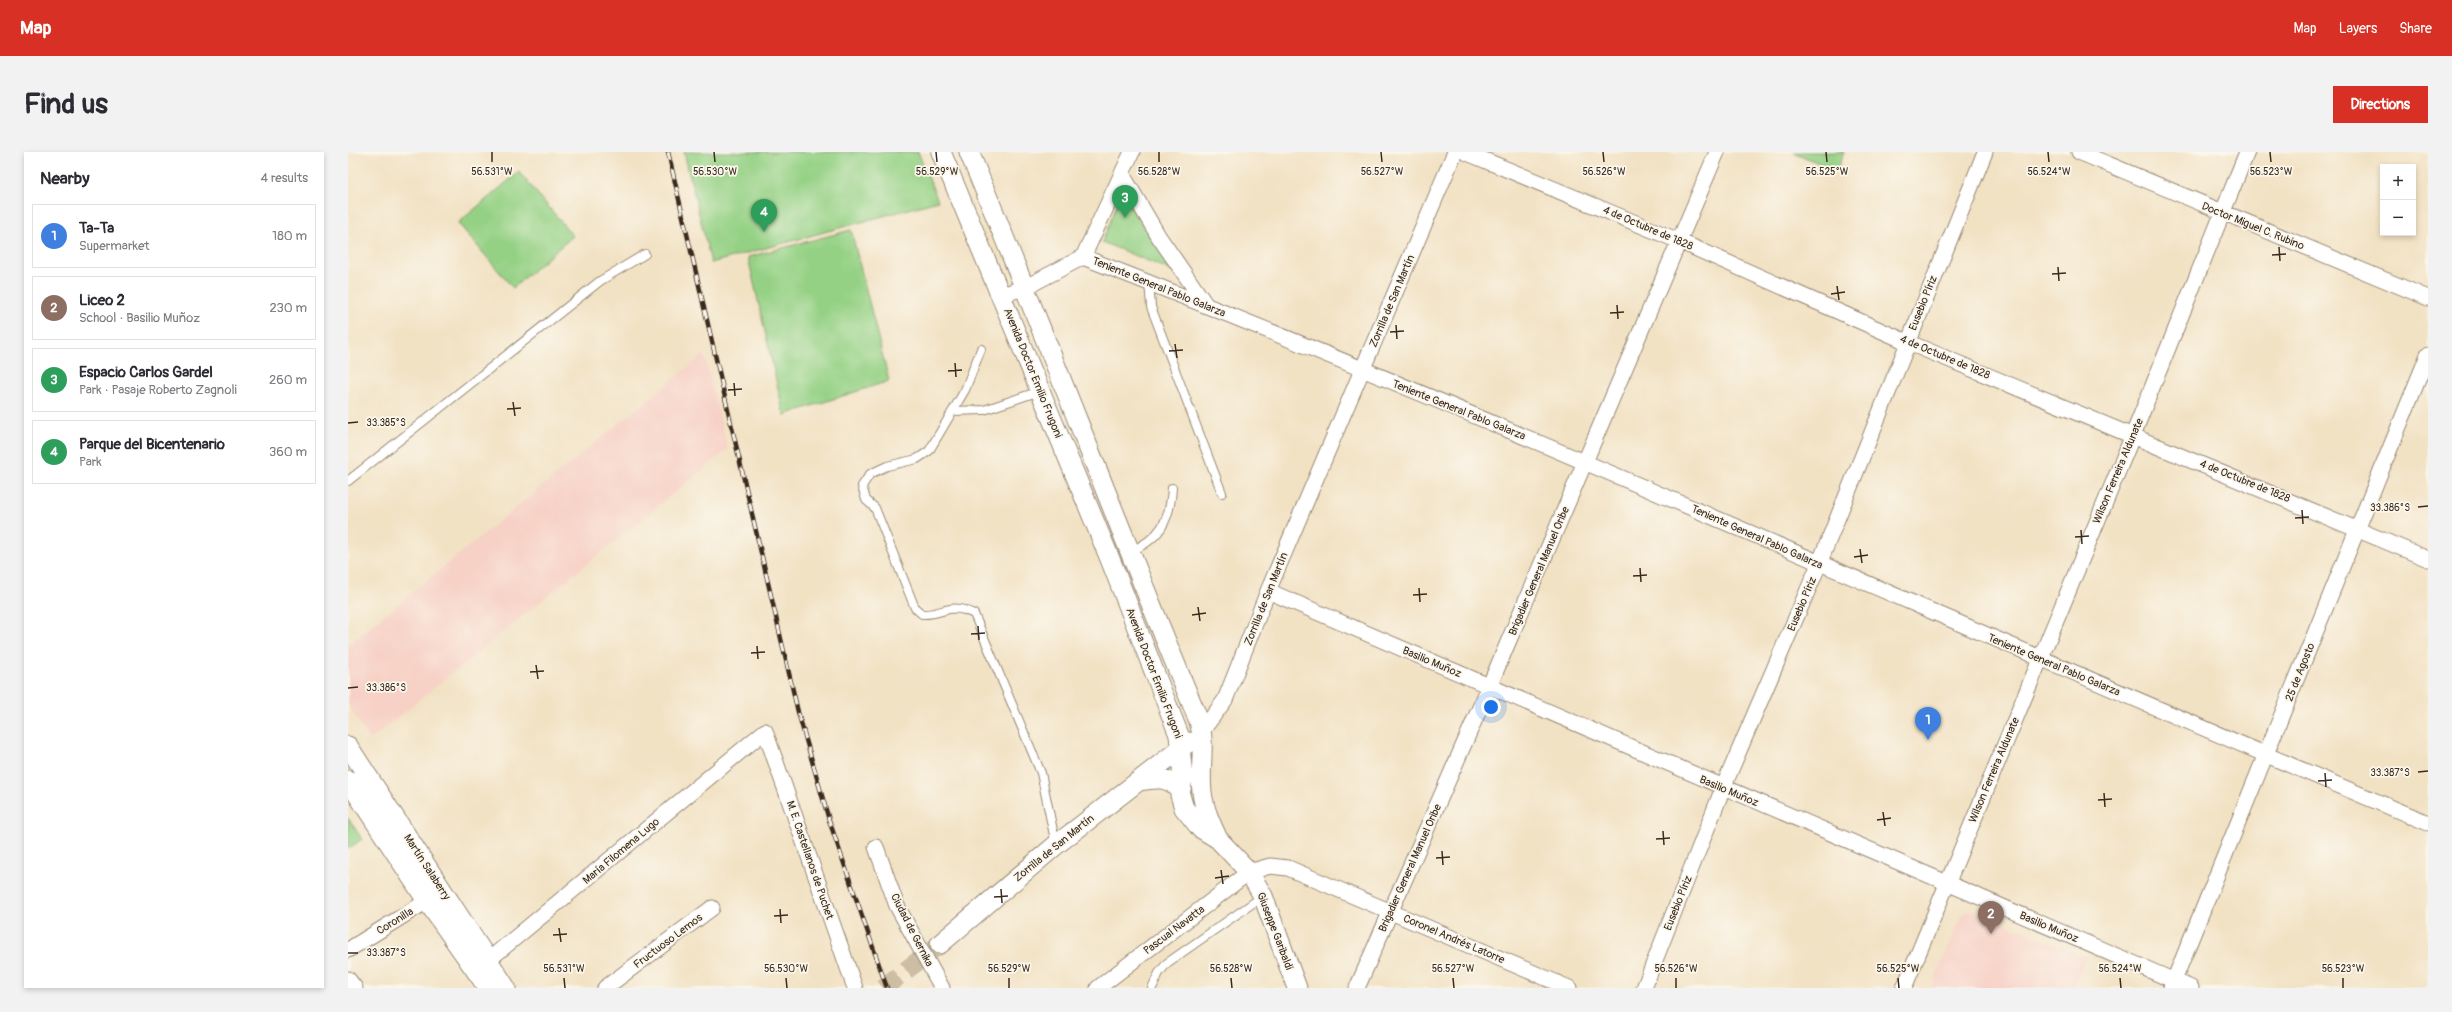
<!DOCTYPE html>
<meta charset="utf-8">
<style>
body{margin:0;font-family:Pangolin,sans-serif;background:#f2f2f3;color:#2b2b33}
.controls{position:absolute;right:12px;top:12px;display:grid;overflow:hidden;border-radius:0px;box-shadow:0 2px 6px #0003}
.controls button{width:36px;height:36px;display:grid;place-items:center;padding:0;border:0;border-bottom:1px solid #e1e1e2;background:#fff;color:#2b2b33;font:20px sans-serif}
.you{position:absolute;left:1143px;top:555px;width:14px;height:14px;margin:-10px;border:3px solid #fff;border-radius:50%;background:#1a73e8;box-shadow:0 0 0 6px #1a73e833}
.badge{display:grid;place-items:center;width:26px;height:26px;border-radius:50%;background:#d93025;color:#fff;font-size:13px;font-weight:700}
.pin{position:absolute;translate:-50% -33px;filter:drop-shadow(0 1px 2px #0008)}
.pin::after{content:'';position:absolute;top:21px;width:14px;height:12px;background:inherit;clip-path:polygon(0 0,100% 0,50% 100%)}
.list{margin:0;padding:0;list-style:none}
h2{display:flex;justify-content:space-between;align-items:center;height:52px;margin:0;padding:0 16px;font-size:17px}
h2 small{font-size:13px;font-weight:400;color:#7c7c81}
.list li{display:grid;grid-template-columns:26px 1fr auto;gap:12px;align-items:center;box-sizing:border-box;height:64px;margin:0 8px 8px;padding:0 8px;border:1px solid #e1e1e2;border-radius:0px}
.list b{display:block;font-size:15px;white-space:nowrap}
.list p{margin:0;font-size:13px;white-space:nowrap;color:#7c7c81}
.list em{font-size:13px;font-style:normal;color:#7c7c81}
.map{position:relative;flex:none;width:2080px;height:836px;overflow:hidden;border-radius:0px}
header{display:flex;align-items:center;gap:24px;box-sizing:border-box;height:56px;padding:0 20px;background:#d93025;color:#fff}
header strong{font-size:19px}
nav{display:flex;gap:22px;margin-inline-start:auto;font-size:14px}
.intro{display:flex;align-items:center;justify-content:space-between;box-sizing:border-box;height:96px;padding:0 24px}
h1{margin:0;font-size:28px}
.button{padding:10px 18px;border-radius:0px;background:#d93025;color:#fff;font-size:14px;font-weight:700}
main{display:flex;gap:24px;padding:0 24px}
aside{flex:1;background:#fff;border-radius:0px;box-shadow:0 2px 6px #0003}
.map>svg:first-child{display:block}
</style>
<header>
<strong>Map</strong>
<nav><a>Map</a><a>Layers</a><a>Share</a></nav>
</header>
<div class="intro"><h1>Find us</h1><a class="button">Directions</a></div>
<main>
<aside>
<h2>Nearby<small>4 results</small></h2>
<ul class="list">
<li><span class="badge" style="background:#3f7fe0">1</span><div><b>Ta-Ta</b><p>Supermarket</p></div><em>180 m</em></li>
<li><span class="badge" style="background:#8d6e63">2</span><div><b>Liceo 2</b><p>School · Basilio Muñoz</p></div><em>230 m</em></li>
<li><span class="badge" style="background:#2e9e5b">3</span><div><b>Espacio Carlos Gardel</b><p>Park · Pasaje Roberto Zagnoli</p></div><em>260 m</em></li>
<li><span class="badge" style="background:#2e9e5b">4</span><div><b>Parque del Bicentenario</b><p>Park</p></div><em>360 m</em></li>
</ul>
</aside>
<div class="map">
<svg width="2080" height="836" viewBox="0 0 2080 836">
<rect width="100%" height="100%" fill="#fbf7ec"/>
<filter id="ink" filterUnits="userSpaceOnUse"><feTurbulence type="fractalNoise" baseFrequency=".025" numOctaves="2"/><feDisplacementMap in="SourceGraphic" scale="8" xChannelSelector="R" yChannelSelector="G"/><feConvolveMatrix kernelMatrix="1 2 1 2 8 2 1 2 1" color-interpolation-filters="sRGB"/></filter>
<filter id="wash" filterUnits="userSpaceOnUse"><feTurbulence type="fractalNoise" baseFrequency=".012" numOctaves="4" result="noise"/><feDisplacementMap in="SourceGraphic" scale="16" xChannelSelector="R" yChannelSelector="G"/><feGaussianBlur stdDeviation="0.9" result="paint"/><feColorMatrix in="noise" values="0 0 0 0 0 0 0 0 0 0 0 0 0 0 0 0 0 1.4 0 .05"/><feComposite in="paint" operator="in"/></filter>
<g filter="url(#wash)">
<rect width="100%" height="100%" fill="#f2e2c4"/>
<!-- built -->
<path fill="#f7d1c6" d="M356,202L380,297L22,588L0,553V493Z
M1625,758L1738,805L1725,836H1583L1614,762Z"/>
<!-- green -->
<path fill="#95d185" stroke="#687e52" d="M336,0H570L590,49L363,111Z
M1445,0H1496L1489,19Z
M171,20L225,84L165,136L110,71Z
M773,42L827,120L754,90Z
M503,78L541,229L436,263L400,105Z
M0,666L14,687L0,697Z"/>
</g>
<g filter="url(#ink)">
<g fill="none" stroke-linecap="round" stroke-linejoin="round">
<!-- tertiary-tunnel -->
<path stroke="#cdbda3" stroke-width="19" stroke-dasharray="19 10" stroke-linecap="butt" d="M535,836L592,792"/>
<!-- service casing -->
<g stroke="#968671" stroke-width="10">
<path id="service" d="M801,130L803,155L874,341
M633,197L617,238L581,299L569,307L539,314L522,322L514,334L518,348L527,356L567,456L574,462C597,463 600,449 626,462L693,621L708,693
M605,259L636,258L692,239
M0,329L252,129L297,102
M781,400C812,387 822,369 824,336
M804,836L811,821L819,811L915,744"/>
</g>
<!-- minor casing -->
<g stroke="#968671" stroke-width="17">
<path id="minor" d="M1117,0L1331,89L1559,190L2080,407
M1731,0L2080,146
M774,22L811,85L858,153
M735,105C1188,281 1631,484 2080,671
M735,105L784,0
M654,143L678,135L735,105
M920,439L1843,836
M854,579L877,548L920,439L1107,0
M528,695L549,754L594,836
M0,798L87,744
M132,815L417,579L507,836
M0,827L7,836
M257,836L364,756
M750,836L901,720L922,714L940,716L1221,836
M1009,836L1141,535L1369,0
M1296,836L1375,636L1471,412L1637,0
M1556,836L1785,283L1899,0
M1823,836L2080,203"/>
</g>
<!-- tertiary casing -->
<g stroke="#968671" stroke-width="21">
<path id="tertiary" d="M593,0L762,407L831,583L835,626L832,643L836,656L852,676L870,687L901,720L915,744L949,836
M621,0C700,189 772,380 851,569C858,592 851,617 854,640C856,657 863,672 870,687
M0,594L158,836
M0,628L79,749L140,836
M791,629C809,626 819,624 833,638
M592,792L708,693L841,590"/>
</g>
<!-- service -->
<use href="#service" stroke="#fff" stroke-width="8"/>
<!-- minor -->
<use href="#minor" stroke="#fff" stroke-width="15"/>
<!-- tertiary -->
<use href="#tertiary" stroke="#fff" stroke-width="19"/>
<!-- rail casing -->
<g stroke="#3b2a1e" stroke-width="4.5">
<path id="rail" d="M320,0L450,560L481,668L539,836"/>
</g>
<!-- rail -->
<use href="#rail" stroke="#fbf7ec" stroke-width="3" stroke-dasharray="9" stroke-linecap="butt"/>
</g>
</g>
<!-- ticks -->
<path fill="none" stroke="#3b2a1e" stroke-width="1.5" d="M144,0V10M366,0L367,10M588,0L589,10M811,0V10M1033,0L1034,10M1255,0L1256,10M1478,0L1479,10M1700,0L1701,10M1922,0L1923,10M1931,95L1932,109M1924,103L1938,102M1710,115L1711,129M1704,122L1718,121M1489,134L1491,148M1483,142L1497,140M1269,153L1270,167M1262,161L1276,160M1048,173L1049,187M1042,180L1056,179M827,192L829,206M821,199L835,198M607,211L608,225M600,219L614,218M386,231L387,244M380,238L394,237M165,250L167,264M159,257L173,256M0,271L10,270M2070,355L2080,354M1954,358L1955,372M1947,366L1961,365M1733,378L1734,392M1727,385L1741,384M1512,397L1514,411M1506,405L1520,403M1292,416L1293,430M1285,424L1299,423M1071,436L1072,450M1065,443L1079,442M850,455L852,469M844,463L858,461M630,474L631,488M623,482L637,481M409,494L410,507M403,501L417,500M188,513L190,527M182,520L196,519M0,536L10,535M2070,620L2080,619M1977,621L1978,635M1970,629L1984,628M1756,641L1757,655M1750,648L1764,647M1535,660L1537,674M1529,668L1543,666M1315,679L1316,693M1308,687L1322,686M1094,699L1095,713M1088,706L1102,705M873,718L875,732M867,726L881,724M653,737L654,751M646,745L660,744M432,757L433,771M426,764L440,763M211,776L213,790M205,783L219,782M0,801H10M216,826L217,836M438,826L439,836M661,826V836M883,826L884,836M1105,826L1106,836M1328,826V836M1550,826L1551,836M1772,826L1773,836M1995,826V836"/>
<g text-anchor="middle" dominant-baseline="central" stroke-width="3.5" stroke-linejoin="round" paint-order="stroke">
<!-- street labels -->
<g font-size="11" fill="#3b2a1e" stroke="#fbf7ec">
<text transform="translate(1905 74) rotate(22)">Doctor Miguel C. Rubino</text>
<text transform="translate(1300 76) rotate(23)">4 de Octubre de 1828</text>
<text transform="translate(811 135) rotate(22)">Teniente General Pablo Galarza</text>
<text transform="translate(1044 149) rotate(-67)">Zorrilla de San Martín</text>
<text transform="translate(1575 151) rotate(-68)">Eusebio Píriz</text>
<text transform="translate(1597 205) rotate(23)">4 de Octubre de 1828</text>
<text transform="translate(685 221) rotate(68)">Avenida Doctor Emilio Frugoni</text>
<text transform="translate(1111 258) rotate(22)">Teniente General Pablo Galarza</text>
<text transform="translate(1770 319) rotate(-67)">Wilson Ferreira Aldunate</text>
<text transform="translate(1897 329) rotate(22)">4 de Octubre de 1828</text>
<text transform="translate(1409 385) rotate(24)">Teniente General Pablo Galarza</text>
<text transform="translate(1191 419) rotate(-67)">Brigadier General Manuel Oribe</text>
<text transform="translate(918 447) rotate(-68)">Zorrilla de San Martín</text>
<text transform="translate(1454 452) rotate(-67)">Eusebio Píriz</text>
<text transform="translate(1084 510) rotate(23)">Basilio Muñoz</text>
<text transform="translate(1706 513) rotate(23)">Teniente General Pablo Galarza</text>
<text transform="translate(1952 520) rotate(-68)">25 de Agosto</text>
<text transform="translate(806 521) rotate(69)">Avenida Doctor Emilio Frugoni</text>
<text transform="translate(1646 618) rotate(-67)">Wilson Ferreira Aldunate</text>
<text transform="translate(1381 639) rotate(23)">Basilio Muñoz</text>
<text transform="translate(706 696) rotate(-39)">Zorrilla de San Martín</text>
<text transform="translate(273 699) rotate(-40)">María Filomena Lugo</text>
<text transform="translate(462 708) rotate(71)">M. E. Castellanos de Puchet</text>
<text transform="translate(79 715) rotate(57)">Martín Salaberry</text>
<text transform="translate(1062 716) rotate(-66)">Brigadier General Manuel Oribe</text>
<text transform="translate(1330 751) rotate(-68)">Eusebio Píriz</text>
<text transform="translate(47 769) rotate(-32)">Coronilla</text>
<text transform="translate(1701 775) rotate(23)">Basilio Muñoz</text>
<text transform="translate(564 778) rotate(63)">Ciudad de Gernika</text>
<text transform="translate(826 778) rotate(-37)">Pascual Navatta</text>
<text transform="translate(927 779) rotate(69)">Giuseppe Garibaldi</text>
<text transform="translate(1106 787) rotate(23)">Coronel Andrés Latorre</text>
<text transform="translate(320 789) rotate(-37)">Fructuoso Lemos</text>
</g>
</g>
<g font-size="10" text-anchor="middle" fill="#3b2a1e" stroke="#fbf7ec" stroke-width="3.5" stroke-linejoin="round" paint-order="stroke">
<text x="144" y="23">56.531°W</text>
<text x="367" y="23">56.530°W</text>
<text x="589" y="23">56.529°W</text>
<text x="811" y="23">56.528°W</text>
<text x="1034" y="23">56.527°W</text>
<text x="1256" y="23">56.526°W</text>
<text x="1479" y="23">56.525°W</text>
<text x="1701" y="23">56.524°W</text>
<text x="1923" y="23">56.523°W</text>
<text x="38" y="274">33.385°S</text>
<text x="2042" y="359">33.386°S</text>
<text x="38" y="539">33.386°S</text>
<text x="2042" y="624">33.387°S</text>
<text x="38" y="804">33.387°S</text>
<text x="216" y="820">56.531°W</text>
<text x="438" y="820">56.530°W</text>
<text x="661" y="820">56.529°W</text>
<text x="883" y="820">56.528°W</text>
<text x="1105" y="820">56.527°W</text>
<text x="1328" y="820">56.526°W</text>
<text x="1550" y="820">56.525°W</text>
<text x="1772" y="820">56.524°W</text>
<text x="1995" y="820">56.523°W</text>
</g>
</svg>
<div class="controls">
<button>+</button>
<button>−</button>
</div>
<div class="you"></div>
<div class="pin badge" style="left:1580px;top:588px;background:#3f7fe0">1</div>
<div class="pin badge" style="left:1643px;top:782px;background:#8d6e63">2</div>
<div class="pin badge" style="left:777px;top:66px;background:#2e9e5b">3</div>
<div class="pin badge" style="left:416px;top:80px;background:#2e9e5b">4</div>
</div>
</main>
